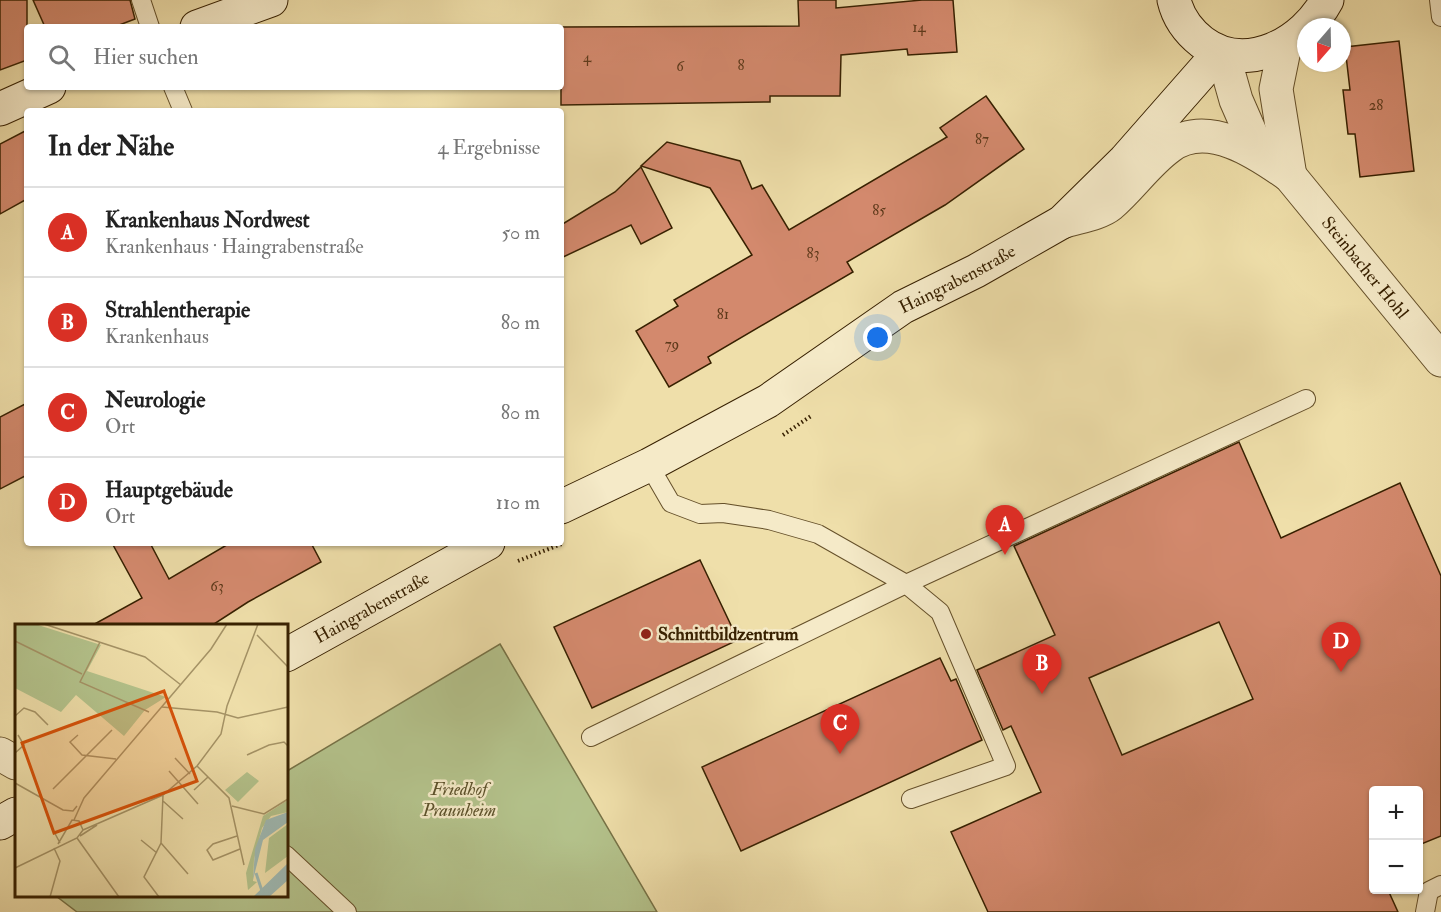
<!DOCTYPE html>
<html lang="de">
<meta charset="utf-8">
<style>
body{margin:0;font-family:"IM FELL Double Pica",serif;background:#f2f2f2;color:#222}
.controls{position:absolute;right:18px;bottom:18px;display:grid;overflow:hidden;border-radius:6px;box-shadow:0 2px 4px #0004}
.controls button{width:54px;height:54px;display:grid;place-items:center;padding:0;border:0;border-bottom:2px solid #e0e0e0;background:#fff;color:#222;font:30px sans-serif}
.compass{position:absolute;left:1297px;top:18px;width:54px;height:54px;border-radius:50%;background:#fff;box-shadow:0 2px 4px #0004;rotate:200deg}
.you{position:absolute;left:878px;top:338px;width:21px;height:21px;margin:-15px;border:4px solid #fff;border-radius:50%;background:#1a73e8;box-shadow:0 0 0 9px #1a73e833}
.badge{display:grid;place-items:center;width:39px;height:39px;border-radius:50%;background:#d93025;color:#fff;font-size:20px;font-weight:700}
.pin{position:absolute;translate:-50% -50px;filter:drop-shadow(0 2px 3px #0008)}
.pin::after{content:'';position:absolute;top:32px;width:21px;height:18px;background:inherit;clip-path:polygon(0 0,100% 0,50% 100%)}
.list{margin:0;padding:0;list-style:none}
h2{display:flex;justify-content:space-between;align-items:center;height:78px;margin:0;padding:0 24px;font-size:26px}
h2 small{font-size:20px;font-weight:400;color:#767676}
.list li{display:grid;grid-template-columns:39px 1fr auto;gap:18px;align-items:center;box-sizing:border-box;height:90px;padding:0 24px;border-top:2px solid #e0e0e0}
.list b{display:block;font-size:22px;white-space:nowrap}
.list p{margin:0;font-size:20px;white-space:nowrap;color:#767676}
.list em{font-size:20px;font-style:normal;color:#767676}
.icon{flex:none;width:33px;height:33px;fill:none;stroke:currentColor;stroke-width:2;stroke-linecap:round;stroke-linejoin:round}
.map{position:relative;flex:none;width:1441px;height:912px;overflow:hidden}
.search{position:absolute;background:#fff;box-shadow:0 2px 4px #0004;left:24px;top:24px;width:540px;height:66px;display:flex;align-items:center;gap:15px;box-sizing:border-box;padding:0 21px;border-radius:6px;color:#767676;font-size:22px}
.panel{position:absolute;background:#fff;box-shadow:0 2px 4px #0004;left:24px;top:108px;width:540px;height:438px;border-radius:6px}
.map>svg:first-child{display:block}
</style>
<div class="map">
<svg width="1441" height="912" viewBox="0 0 1441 912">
<rect width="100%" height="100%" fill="#efdfaa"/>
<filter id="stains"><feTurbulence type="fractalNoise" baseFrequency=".00333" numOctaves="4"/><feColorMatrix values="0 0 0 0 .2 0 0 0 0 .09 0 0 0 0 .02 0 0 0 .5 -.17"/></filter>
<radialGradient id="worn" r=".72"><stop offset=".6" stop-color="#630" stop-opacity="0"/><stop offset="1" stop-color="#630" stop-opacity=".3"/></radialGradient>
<!-- green -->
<path fill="#b4c38c" stroke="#767246" stroke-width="1.5" d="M500,644L657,912H77L56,896H286L287,771Z"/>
<!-- building -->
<path fill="#d3896d" stroke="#372000" stroke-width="1.5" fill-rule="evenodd" d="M0,0H27V60L0,70Z
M33,0H130L135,19L114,27H45Z
M798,0H836V8L922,0H953L957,52L908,55L907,49L841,55L840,96H770V102L561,105V27L799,26Z
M1399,41L1414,171L1360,177L1355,134H1348L1343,90H1350L1345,47Z
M986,96L1024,149L945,205L847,262L853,272L708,357L711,363L669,387L636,331L678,306L674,300L752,255L710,188L641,166L667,142L740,161L752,189L762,185L789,230L947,137L940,128Z
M27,130V199L0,214V144Z
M641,167L672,228L641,244L631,225L561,258V225L615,192Z
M27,403V475L0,489V417Z
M1239,442L1281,538L1400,483L1441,576V836L1419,845V790H1374V890H1388L1398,912H988L951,832L1041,792L1011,726L1003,730L977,670L1055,635L1014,546ZM1219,622L1253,699L1122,755L1089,678Z
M112,543H150L169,579L230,543H311L321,562L248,602L211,626H91L142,598Z
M700,560L738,640L592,708L554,627Z
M940,658L951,681L956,679L982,740L741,851L702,767Z"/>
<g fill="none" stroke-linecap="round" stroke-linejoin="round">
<!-- service casing -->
<g stroke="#65502a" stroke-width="20">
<path id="service" d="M141,0L150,27
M1439,0L1441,17
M173,87L183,111
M649,465L671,503L700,514L723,513L769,520L818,534L906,584L940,612L1006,766L911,799
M591,737L906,584L1306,399
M286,855L347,912
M1425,912L1429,891L1441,885"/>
</g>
<!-- minor casing -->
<g stroke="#65502a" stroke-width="35">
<g id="minor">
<path d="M1285,45L1276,89L1290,176"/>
<path d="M1223,54L1236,100L1260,155"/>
<path id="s1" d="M1062,222C1076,217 1099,214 1110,205C1131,187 1147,163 1169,147C1207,118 1258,153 1290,176L1441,360"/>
</g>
</g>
<!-- tertiary casing -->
<g stroke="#65502a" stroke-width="35">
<path id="tertiary" d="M0,754L16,763"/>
</g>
<!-- secondary casing -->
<g stroke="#372000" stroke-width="35">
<g id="secondary">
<path d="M1174,0C1178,17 1188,31 1202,42C1246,75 1304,43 1327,0"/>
<path d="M197,27L271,0"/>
<path d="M0,109L49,87"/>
<path id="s2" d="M561,507L649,465L768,401L903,307L976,271L1062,222L1125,160L1219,53"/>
<path id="s3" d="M286,655L488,543"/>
<path d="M0,823L16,814"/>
</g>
</g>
<!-- path -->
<path stroke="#372000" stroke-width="4" stroke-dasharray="1.5 3" stroke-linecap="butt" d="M783,435L811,416
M518,561L564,543"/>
<!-- service -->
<use href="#service" stroke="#f5eac8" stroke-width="18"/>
<!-- minor -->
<use href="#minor" stroke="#f5eac8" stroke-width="33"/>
<!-- tertiary -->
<use href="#tertiary" stroke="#f5eac8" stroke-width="33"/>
<!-- secondary -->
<use href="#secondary" stroke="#f5eac8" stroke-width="33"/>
</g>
<!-- markers -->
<circle fill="#8f2418" stroke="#f5eac8" stroke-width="2" cx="646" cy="634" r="6"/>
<g text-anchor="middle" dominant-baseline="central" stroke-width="5" stroke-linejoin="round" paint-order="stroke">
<!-- number labels -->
<g font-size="15" fill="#5e3a1b">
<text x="919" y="27">14</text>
<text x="587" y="57">4</text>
<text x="741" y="65">8</text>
<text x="680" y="66">6</text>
<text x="1376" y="105">28</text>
<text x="982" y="139">87</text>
<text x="879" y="210">85</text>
<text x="813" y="253">83</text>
<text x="723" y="314">81</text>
<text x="672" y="344">79</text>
<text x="217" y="586">63</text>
</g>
<!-- street labels -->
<g font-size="18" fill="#372000" stroke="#f5eac8">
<text stroke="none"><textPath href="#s1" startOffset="386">Steinbacher Hohl</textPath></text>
<text stroke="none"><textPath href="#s2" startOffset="458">Haingrabenstraße</textPath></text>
<text stroke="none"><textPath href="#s3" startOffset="98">Haingrabenstraße</textPath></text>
</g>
<!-- poi labels -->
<g font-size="18" font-weight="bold" fill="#372000" stroke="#f5eac8" text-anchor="start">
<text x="658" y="634">Schnittbildzentrum</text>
</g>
<!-- park labels -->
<g font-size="18" font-style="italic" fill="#5c512a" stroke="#f5eac8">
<text x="459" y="789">Friedhof<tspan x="459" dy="21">Praunheim</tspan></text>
</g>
</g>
<!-- overview -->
<g transform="translate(15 624)">
<rect width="273" height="273" fill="#efdfaa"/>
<path d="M0,0H20L86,21L72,47L151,73L130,86L109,112L61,71L46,88L0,64ZM232,148L244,157L223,178L210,166ZM273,176V188L256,192L247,204L239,235L238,257L242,258L233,266L231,249L248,192ZM273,200V232L250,249L254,214Z" fill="#b4c38c"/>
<path d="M273,188V198L248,216L238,256L240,225L251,196ZM273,239V256L254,273H238Z" fill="#9fbab4"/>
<path fill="none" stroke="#9fbab4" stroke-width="3" d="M241,249L248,270"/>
<path fill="none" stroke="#a59366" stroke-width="1.5" d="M29,0L130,33L166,61M242,11L273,43M0,17L67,50M85,18L65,58L134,88M147,83L202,88L223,94L273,83M0,92L9,84L20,88L33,101M63,111L55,118L67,131L101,135M0,129L9,121L3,111M232,131L254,121L269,118L273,122M160,134L175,150M182,142L214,174L229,241M154,147L183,180M0,159L48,186L58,187L62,182M38,165L97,106M179,166L193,153M148,177L168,195M217,182L249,190L273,175M59,196L69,174L196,25L212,0M36,202L45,219M68,206L148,171L182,142L206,110L212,82L243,0M65,212L82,201M222,212L198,220L192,226L198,236L225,225M62,214L104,273M126,216L142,229M146,219L173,250M43,220L57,196L64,197L68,206M0,244L62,214L68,206M35,273L45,237L39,224M144,273L129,253L146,219L148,171"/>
<path fill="#d6530b" fill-opacity="0.15" stroke="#d6530b" stroke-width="3" d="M149,67L182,157L39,209L7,119Z"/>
<rect width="273" height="273" fill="none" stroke="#372000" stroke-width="3"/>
</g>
<rect width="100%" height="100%" filter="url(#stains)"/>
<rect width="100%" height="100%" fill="url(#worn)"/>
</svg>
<div class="controls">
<button>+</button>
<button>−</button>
</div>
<svg class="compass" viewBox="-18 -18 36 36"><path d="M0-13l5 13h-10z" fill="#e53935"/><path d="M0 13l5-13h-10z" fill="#767676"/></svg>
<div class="you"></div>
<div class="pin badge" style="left:1005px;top:555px">A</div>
<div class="pin badge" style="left:1042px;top:694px">B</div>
<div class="pin badge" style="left:840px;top:754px">C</div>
<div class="pin badge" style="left:1341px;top:672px">D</div>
<div class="search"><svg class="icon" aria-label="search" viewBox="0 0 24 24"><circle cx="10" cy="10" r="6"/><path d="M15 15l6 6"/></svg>Hier suchen</div>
<section class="panel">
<h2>In der Nähe<small>4 Ergebnisse</small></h2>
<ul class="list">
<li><span class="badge">A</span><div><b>Krankenhaus Nordwest</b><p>Krankenhaus · Haingrabenstraße</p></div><em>50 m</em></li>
<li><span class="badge">B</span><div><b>Strahlentherapie</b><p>Krankenhaus</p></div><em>80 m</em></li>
<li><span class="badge">C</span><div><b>Neurologie</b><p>Ort</p></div><em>80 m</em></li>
<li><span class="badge">D</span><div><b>Hauptgebäude</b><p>Ort</p></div><em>110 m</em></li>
</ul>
</section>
</div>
